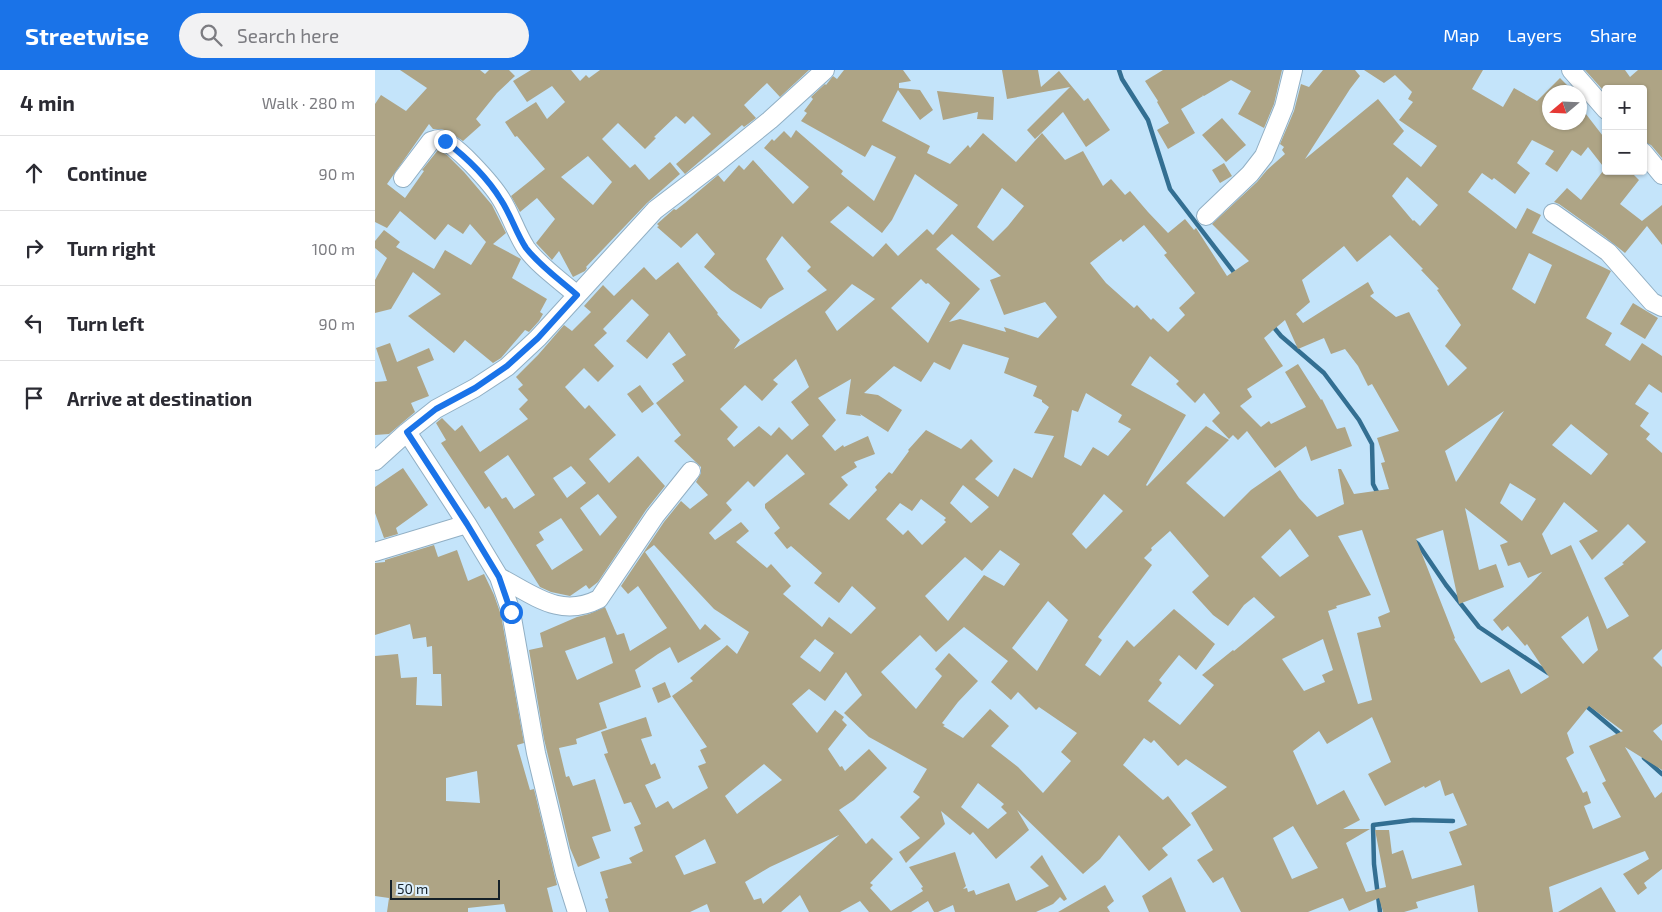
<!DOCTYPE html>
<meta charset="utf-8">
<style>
body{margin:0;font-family:"Exo 2",sans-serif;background:#f2f2f3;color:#2b2b33}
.controls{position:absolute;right:15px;top:15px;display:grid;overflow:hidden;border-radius:5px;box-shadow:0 1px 4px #0004}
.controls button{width:45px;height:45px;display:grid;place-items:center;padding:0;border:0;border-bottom:1px solid #e1e1e2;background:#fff;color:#2b2b33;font:25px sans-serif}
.compass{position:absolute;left:1167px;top:15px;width:45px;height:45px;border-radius:50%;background:#fff;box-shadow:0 1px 4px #0004;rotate:251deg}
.scale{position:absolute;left:15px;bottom:12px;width:110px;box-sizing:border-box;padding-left:5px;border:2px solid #152129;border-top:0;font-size:14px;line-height:18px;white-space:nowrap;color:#152129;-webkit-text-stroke:4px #dceffc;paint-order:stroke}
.stop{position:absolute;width:15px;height:15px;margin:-11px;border:4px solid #1a73e8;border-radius:50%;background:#fff}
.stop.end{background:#1a73e8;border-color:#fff;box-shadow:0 1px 5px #0008}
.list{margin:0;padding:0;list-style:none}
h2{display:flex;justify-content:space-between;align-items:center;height:65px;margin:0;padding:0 20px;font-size:21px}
h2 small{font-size:16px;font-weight:400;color:#7c7c81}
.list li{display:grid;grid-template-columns:32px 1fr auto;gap:15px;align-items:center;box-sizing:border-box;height:75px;padding:0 20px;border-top:1px solid #e1e1e2}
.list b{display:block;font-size:19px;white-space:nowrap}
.list em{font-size:16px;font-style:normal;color:#7c7c81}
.icon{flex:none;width:28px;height:28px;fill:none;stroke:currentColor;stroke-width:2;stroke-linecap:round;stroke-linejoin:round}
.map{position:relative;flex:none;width:1287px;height:842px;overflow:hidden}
header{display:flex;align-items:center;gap:30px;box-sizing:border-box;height:70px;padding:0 25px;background:#1a73e8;color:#fff}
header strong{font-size:24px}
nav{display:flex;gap:28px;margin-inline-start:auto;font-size:18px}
.search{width:350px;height:45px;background:#f2f2f3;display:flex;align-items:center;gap:12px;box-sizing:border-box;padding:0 18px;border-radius:28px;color:#7c7c81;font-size:19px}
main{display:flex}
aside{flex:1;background:#fff}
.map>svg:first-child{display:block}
</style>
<header>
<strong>Streetwise</strong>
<div class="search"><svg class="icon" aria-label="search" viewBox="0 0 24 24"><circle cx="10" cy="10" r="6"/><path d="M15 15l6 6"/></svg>Search here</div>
<nav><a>Map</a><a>Layers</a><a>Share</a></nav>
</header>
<main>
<aside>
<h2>4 min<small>Walk · 280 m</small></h2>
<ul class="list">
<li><svg class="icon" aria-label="ahead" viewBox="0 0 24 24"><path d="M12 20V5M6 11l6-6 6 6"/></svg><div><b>Continue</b></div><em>90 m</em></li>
<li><svg class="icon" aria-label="right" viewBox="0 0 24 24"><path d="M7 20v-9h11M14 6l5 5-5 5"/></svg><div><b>Turn right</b></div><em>100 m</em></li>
<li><svg class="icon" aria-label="left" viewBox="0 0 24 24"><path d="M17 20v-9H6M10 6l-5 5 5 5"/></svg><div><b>Turn left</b></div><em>90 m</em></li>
<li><svg class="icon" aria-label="arrive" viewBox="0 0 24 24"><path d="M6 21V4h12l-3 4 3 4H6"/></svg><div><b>Arrive at destination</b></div></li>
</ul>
</aside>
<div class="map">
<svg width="1287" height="842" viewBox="0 0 1287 842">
<rect width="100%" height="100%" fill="#c4e4fa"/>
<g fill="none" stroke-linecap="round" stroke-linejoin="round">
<!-- stream -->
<path stroke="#336f92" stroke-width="4.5" d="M744,0L747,9L773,50L795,119L861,205
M896,254L906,266L949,303L984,350L997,374L998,414L1003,424
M1038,470L1043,474L1071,515L1104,557L1173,603
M1209,634L1247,666
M1269,688L1287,704
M1005,842L999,794L998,755L1038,750L1078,751"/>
</g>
<!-- building -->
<path fill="#aea485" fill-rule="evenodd" d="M25,0H105L110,4L114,0H134L140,6L122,23L101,49L106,55L88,71L73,61L66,59H58L54,54L12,114L30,128L49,101L47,100L63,80L72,85L89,102L117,135L131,163L118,174L146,189L137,208L172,229L165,242L168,244L164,251L154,262L150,260L126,288L118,293L90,270L79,283L33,246L66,224L38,202L16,239L0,243V210L12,188L0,178V171L9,160L25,172L21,177L59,199L70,180L96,195L111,172L95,154L88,164L73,154L60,170L25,141L12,158L0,152V34L6,25L31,41L52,18Z
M156,0H196L205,11L211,5L214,8L225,0H434L405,27L392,13L369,35L381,48L369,57L367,55L310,104L301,94L336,64L318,46L310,54L301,46L279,67L281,68L270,79L243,53L227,69L255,98L260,94L274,110L295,92L305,104L272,133L211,197L212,198L210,201L198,207L184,181L177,190L161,173L180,149L162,128L145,142L136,126L170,99L142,66L140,67L130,52L161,32L172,49L190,32L177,16L152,32L138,11ZM213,86L237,112L218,135L186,107Z
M469,0H528L536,11L524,13V18L545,20L558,40L545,50L523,20L507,51L555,76L552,83L575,94L593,75L595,78L608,63L641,92L667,63L690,90L708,81L728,116L736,109L750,125L755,121L773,142L793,163L810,149L819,160L821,158L852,206L874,191L837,154L882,112L892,100L910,84L907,80L909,77L905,74L919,41L926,14L934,17L948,0H980L985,6L975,19L930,89L1003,29L1029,61L1018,74L1046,97L1062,76L1024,50L1038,32L1033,29L1037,22L1020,5L1009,13L989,0H1108L1097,19L1128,37L1139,18L1162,31L1185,8L1199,22H1174V52H1204V35L1231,70V100L1213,77L1206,86L1197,80L1182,102L1170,94L1179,81L1157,70L1142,93L1155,103L1140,124L1119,108L1117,110L1107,103L1093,122L1141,159L1152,138L1166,145L1157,163L1236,201L1211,248L1237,263L1230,275L1255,291L1267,273L1287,286V323L1274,314L1260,334L1274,343L1265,356L1275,364L1271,369L1287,383V579L1278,588L1287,597V654L1278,661L1287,671V700L1250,677L1280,728L1287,722V799L1269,813L1272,818L1263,825L1248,804L1274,789L1270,781L1174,817L1178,842H1103L1099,815L1041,832L1043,838L1029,842H1008L1004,828L974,841L968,828L933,842H866L848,807L838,813L822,790L838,780L816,743L852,717L811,689L803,696L779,670L776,673L769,668L748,695L788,730L793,726L816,755L787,778L793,785L774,801L744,765L725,789L708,804L642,740L654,760L621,789L598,762L595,765L566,741L570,754L531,793L524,782L545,768L525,747L545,727L538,722L552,699L494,667L469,643L487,625L471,602L450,631L434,619L417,634L442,663L460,640L469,647L467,650L472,655L453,679L465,697L467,696L470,701L494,679L512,698L479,730L464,740L491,774L497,768L518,789L495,813L498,815L495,818L516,841L548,821L546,818L548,817L534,797L580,782L591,816L588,819L592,818L593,822L599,820L601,825L634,813L641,831L674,816L655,797L667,785L692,829L689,831L685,827L678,834L661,842H580L578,835L563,842H559L553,831L536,842H494L485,831L465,842H434L425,825L406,842H335L332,834L315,842H234L230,829L233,828L225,802L257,793L254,788L268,781L259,757L266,754L256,732L249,734L229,684L233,683L226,662L271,647L277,666L266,669L276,695L280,693L286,708L270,715L281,738L293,731L298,739L333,718L323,696L331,693L325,680L332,677L297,626L318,611L315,608L352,575L362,584L374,562L339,539L279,475L270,482L325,560L330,554L346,569L303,593L295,577L283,584L260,600L266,617L224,633L232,658L201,669L202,674L184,678L191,707L194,706L198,716L220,709L236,761L217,767L225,788L203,797L195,778L179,711L169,669L154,580L168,577L165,563L202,547L214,544L230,537L242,565L249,563L255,581L292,558L263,516L253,524L246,516L289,452L306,431L315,439L333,425L321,412L326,403V397L299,371L306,365L281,333L309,311L297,294L311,285L294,262L272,289L251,271L274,245L257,229L228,259L232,263L219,275L239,296L223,312L209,298L190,317L210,339L214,335L241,365L214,389L234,413L263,386L290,416L271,440L223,512L214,519L211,515L195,526L176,522L165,517L114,436L110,439L66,373L71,370L61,353L67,348L80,361L87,355L105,382L153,349L144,339L153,330L143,319L148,315L141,307L163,285L189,255L197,261L216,242L209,236L228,215L239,226L269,197L281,210L303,192L343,243L342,244L365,270L359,279L452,220L432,201L436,197L407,166L391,189L409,219L394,228L386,239L356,220L329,197L340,184L322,163L306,178L282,157L284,156L282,154L299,139L301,140L310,133L343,105L349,112L364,95L369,100L378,90L418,134L434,117L389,78L397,69L399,71L409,61L416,68L421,60L468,101L466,104L499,131L521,87L497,75L490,87L426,51L432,43L429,41L438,29L436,27L450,14L451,15L458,6L462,9ZM540,104L583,135L558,165L552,159L523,186L511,173L498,187L455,152L473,136L507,163L517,150ZM1032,107L1063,135L1045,156L1039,150L1038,151L1017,126ZM627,118L649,136L633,156L618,171L602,157ZM769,155L792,183L789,185L820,223L804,238L810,245L793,262L778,248L776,250L762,235L759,238L731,213L715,193L746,169L748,172ZM577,164L626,206L615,210L629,245L670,232L682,247L663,268L629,257L631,262L585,249L574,252L605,219L561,179ZM1015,165L1048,199L1046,200L1064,219L1062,220L1086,255L1070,276L1092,298L1073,316L1034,242L1021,247L995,226L999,223L993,212L928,253L921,244L935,232L927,210L969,176L982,192ZM1154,183L1177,195L1160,234L1137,219ZM546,209L551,214L553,213L575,233L553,273L516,238ZM477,214L500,229L462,261L450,242ZM910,250L923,279L949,268L956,284L970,279L983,296L993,316L997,314L1024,361L1002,368L1010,392L1006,393L1014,419L979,424L966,399H963L969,434L942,447L924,428L905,400L876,420L849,447L811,413L854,370L831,356L772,416L771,415L811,345L756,315L775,286L804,311L801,314L820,333L829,323L845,343L837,351L854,369L858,365L863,370L872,361L900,398L931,376L936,391L977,376L970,357L962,359L947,329L946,330L923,294L910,302L931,337L896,354L894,351L886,357L865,336L877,327L872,319L908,296L889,268ZM588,274L634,288L629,303L662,316L658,326L667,330V332L674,337L659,363L679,366L657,408L639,398L623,427L600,409L618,391L596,369L586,379L551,360L533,380L534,381L517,404L514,402L500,417L502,420L474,450L454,434L473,415L466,407L482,397L479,392L500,384L493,366L469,377L468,375L460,381L447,366L461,350L443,328L476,309L471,344L486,346L485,344L513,362L527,340L503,325L489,323L519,296L546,312L559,292L575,300ZM421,289L434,317L416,332L434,355L417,370L404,357L396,366L384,356L359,377L352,369L363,357L345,339L370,315L387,331L403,314L398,310ZM711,323L747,345L743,352L756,359L733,386L718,377L706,396L689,387L697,340L703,342ZM1129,341L1096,390L1081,412L1070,381ZM1196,354L1233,384L1216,405L1177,375ZM412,384L430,404L390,434V438L405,458L399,463L412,479L416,476L447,503L439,513L464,533L477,516L501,538L476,564L454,547L447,557L408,524L416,516L396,494L392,498L361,472L374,461L366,452L340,470L334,463L357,440L351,433L373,411L379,417ZM133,385L160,425L139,439L131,427L127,429L109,402ZM196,396L211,413L192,428L178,408ZM1135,413L1161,429L1147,451L1125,433ZM588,415L614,437L596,453L575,433ZM223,424L242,447L225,466L205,438ZM729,424L748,441L711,479L697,464ZM546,429L571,448L569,450L571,452L547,475L533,460L528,465L511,449L525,433L537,441ZM1189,432L1223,461L1204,471L1217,490L1253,454L1271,472L1247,493L1249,494L1229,508L1254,546L1232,559L1196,475L1176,485L1167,464ZM1090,438L1133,472L1125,475L1133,496L1145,492L1153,508L1167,502L1156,514L1118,550L1127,561L1133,556L1150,576L1152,574L1174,607L1146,624L1134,599L1106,613L1079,569L1080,568L1041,469L1068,460L1084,534L1129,517L1121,494L1104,500ZM186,448L208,480L177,500L161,475L169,470L164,462ZM915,459L934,486L905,507L886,487ZM987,460L1015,542L1003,547L1006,557L982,563L997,630L983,634L953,541L962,538L961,536L996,525L963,466ZM795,461L834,506L817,522L838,545L853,556L869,535L879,527L900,547L859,581L858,580L827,605L839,615L805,655L773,631L787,613L784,610L804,585L821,600L840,574L799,539L759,577L752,570L725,606L710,595L727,570L723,567L777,495L769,488L777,480L776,478ZM625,480L645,494L629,516L609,505L573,551L550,526L590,487L607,501ZM673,531L693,550L662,601L637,578ZM1213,546L1223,580L1208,594L1186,567ZM589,557L633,591L616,612L636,630L643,622L661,640L664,637L702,663L686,682L696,691L668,723L643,697L616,676L634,656L615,639L588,668L568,656L570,655L567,653L583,632L603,611L574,583L560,599L567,606L541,639L506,602L545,565L561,582ZM230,567L238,593L202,610L190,581ZM440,569L459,583L445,602L425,587ZM948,569L958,600L947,605L950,612L929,621L907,589ZM1214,636L1248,661L1214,676L1231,711L1227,713L1246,747L1218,759L1209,736L1216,733L1212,721L1208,723L1191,688L1199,683L1192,663ZM997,647L1016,692L993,704L1010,736L1049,716L1050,718L1065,710L1070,726L1078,723L1092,755L1074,762L1087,795L1037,809L1028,780L1017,784L1014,760H1000L1011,817L991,822L971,773L995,759H968L985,750L969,720L942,735L918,681L944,661L952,674ZM389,694L407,710L362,744L350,726ZM603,713L629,734L626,737L632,743L613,759L586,737ZM918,756L943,798L917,809L898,768ZM464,765L388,834L386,828L379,830L370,812L395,797ZM330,769L341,793L309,805L300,786Z
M627,0H663L666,17L684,1L709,31L713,28L735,60L711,77L688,42L660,69L652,60L695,17L632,29Z
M788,0H907L899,34L889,58L863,44L876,21L856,10L829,26L827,25L828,26L806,39L820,63L793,79L782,60L794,53L782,32L783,31L770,11Z
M1210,0H1250L1255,7L1263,0H1287V88L1276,75L1268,72V19H1227Z
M562,21L619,27L618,50L602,49L603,42L568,50Z
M847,48L871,75L851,92L827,65Z
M849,93L857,106L845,113L837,100Z
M1228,101H1255L1264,110L1245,134L1267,151L1287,135V175L1272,156L1250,183L1230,167L1184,134L1179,132L1192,118L1206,130Z
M1258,233L1283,248L1270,269L1245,254Z
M15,273L22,292L54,278L59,290L42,297L54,326L36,333L40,342L14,364L0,365V312L12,311L1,278Z
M265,315L279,334L267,343L252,324Z
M28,398L53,435L21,458L23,464L9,468L0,443V417Z
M59,475L63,487L82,480L93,511L109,504L119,525L126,545L149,673L142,675L155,720L159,719L182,815L172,818L178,842H131L129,834L93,838V842H12L14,828L0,826V586L23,584L26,608L42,607L41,635L67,636L66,604H58L57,576L52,577L51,567L38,569L35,554L0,565V493L10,492V490ZM102,701L105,733L71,731V708Z
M290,612L296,627L283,633L277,618Z
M796,807L811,842H774L767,826Z
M730,815L739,831L732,837L735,842H683Z
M1226,817L1241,842H1183Z"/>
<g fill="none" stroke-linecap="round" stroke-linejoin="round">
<!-- street casing -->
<g stroke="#91afc4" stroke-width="20">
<path id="street" d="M1196,0L1231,40
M1268,82L1287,105
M28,108L56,71C56,71 62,69 63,69C78,69 118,116 126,129C136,145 141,163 151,178C164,196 185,210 202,225
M1178,143L1233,182L1277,232L1287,237
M831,146L875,104L889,86L909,37L918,0
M32,362L92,454L124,507L136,542L161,683L190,804L202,842
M0,391L32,362L61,339L100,318L132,297L163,268L280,140L343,92L395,50L450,0
M0,482L92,454
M124,507C159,525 185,549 224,529L280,446L316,401"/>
</g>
<!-- street -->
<use href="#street" stroke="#fff" stroke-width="18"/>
</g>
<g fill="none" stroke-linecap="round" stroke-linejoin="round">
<!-- route -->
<path stroke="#1a73e8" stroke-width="6" d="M70,71C91,87 112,107 126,130C136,145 141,163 151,178C165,196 185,210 202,225L163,268L132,296L100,318L61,339L32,362L92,454L124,507L136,542"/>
</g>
</svg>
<div class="controls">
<button>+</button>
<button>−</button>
</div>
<svg class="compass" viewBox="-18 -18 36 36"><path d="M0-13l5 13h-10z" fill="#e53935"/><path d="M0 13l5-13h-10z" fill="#7c7c81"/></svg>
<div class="scale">50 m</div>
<div class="stop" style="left:136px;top:542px"></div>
<div class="stop end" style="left:70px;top:71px"></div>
</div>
</main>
